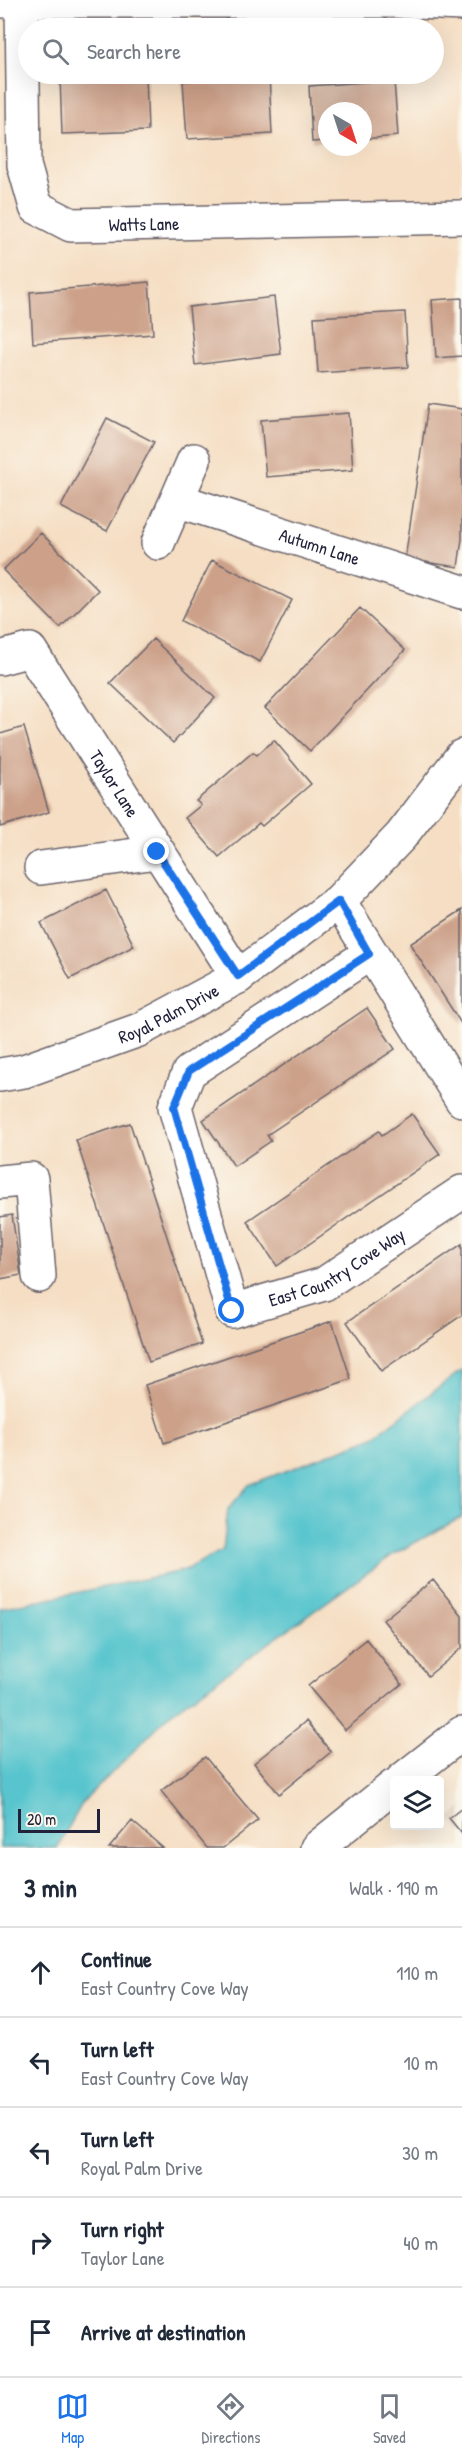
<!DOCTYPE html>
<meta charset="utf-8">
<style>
body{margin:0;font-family:"Patrick Hand",sans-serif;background:#f6f6f7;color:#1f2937}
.controls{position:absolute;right:18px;bottom:18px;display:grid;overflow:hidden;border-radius:6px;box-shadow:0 6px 24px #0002}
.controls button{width:54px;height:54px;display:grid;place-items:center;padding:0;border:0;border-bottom:2px solid #e0e1e3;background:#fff;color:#1f2937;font:30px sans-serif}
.compass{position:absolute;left:318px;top:102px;width:54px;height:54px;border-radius:50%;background:#fff;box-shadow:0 6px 24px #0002;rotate:141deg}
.scale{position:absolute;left:18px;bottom:15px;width:82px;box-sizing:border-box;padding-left:6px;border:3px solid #22223b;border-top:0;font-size:16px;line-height:21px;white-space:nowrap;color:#22223b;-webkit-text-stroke:4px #fbf7ec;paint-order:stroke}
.stop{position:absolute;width:18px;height:18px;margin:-14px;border:4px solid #1a73e8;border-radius:50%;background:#fff}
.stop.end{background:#1a73e8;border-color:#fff;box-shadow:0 2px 6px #0008}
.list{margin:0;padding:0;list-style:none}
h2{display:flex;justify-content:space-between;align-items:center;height:78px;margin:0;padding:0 24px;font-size:26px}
h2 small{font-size:20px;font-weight:400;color:#747a83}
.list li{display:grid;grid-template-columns:39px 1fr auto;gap:18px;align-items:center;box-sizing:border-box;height:90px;padding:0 24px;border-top:2px solid #e0e1e3}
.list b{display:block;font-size:22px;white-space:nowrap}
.list p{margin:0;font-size:20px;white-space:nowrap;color:#747a83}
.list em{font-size:20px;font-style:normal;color:#747a83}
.icon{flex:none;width:33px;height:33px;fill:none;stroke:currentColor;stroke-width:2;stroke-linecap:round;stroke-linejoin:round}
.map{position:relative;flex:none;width:462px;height:1848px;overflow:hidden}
.search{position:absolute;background:#fff;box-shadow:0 6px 24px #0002;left:18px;right:18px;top:18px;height:66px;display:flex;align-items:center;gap:15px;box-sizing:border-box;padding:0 21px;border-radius:33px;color:#747a83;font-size:22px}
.sheet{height:528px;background:#fff}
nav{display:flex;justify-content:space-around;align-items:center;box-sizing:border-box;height:84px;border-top:2px solid #e0e1e3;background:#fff;font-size:16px;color:#747a83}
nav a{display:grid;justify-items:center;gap:3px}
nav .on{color:#1a73e8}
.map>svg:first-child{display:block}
</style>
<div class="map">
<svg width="462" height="1848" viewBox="0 0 462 1848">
<rect width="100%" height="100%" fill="#fbf7ec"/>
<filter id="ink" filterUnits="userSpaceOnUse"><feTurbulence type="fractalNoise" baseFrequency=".0167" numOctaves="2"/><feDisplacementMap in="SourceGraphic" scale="12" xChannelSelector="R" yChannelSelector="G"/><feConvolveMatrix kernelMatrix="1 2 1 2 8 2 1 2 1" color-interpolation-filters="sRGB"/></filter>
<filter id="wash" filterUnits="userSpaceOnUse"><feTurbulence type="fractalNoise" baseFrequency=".008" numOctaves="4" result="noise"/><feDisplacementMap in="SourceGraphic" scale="24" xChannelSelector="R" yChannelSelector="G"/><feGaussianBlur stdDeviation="1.35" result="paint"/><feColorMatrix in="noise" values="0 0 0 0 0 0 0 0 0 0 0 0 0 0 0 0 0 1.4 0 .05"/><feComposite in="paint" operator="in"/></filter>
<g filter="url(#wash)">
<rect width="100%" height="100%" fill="#f5dec3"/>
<!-- water -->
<path fill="#58c5ce" stroke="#3d7484" stroke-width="1.5" d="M462,1370V1517L394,1554L171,1713L83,1802L57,1848H0V1608L183,1571L223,1550L228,1509L249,1485L372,1438Z"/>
<g id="blocks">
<!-- building -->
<path fill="#cca089" d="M146,75L148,131L62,134L60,77Z
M269,75L272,134L187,139L183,81Z
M394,80L398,136L363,139V111H327V141L312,142L309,86Z
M149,282L153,334L33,343L30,292Z
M274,297L281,354L195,365L189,307Z
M462,298V356L436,358L432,300Z
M405,312L408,367L318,373L314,317Z
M428,404L462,409V539L458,567L405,559Z
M349,413L353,470L266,477L261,420Z
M107,418L154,442L107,531L61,507Z
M41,533L98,590L60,628L3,570Z
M212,560L292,600L260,662L181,621Z
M360,608L405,650L310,751L265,708Z
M153,639L215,698L173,743L110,683Z
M24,727L49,812L0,827V734Z
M274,740L311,784L262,826L259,823L219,857L185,818L201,805L196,801L253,752L257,755Z
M106,890L134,946L70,979L41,923Z
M462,910V1025L410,944Z
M367,1008L395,1049L267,1135L271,1141L234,1166L203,1120Z
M412,1114L440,1154L277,1266L247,1221L379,1131L382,1135Z
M130,1123L202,1344L149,1362L76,1140Z
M12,1215L21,1275L0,1279V1217Z
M462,1244V1315L381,1371L347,1322Z
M332,1321L351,1379L164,1443L145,1385Z
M433,1580L462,1616V1648L428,1676L383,1620Z
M366,1639L402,1684L345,1730L308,1686Z
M306,1721L331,1752L279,1794L254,1763Z
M205,1757L258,1820L223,1848H207L161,1791Z
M462,1808V1834L449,1818Z
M132,1821L163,1848H109Z"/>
</g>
</g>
<g filter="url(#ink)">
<use href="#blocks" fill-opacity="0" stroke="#6c646b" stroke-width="1.5"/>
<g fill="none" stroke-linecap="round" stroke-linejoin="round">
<!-- minor casing -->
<g stroke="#6c646b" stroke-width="36">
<g id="minor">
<path id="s1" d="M22,1L24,165L36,207L71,225L462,217"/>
<path id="s2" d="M177,500L462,592"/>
<path d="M158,543L194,460"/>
<path id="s3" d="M0,658L30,650L238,977"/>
<path d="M41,868L157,852"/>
<path d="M339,901L462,1100"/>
<path id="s4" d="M369,954L189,1072L175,1107L232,1311L324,1284L462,1192"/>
<path id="s5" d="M0,1075L24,1071L139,1030L238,977L339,901L401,836L462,756"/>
<path d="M0,1182L31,1179L39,1276"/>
<path d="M402,1780L462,1733"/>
<path d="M317,1848L394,1786"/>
</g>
</g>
<!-- major casing -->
<g stroke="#6c646b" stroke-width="36">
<path id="major" d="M0,1H394L462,4"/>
</g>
<!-- minor -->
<use href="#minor" stroke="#fff" stroke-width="33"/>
<!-- major -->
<use href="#major" stroke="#fff" stroke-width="33"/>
</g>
</g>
<g fill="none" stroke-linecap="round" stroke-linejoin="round" filter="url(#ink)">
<!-- route -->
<path stroke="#1a73e8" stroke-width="8" d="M157,852L238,976L339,901L369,954L189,1071L174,1107L232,1311"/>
</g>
<g text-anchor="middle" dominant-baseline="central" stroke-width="4.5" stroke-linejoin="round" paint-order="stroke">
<!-- street labels -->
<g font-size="18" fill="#22223b" stroke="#fbf7ec">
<text stroke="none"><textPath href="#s1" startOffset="320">Watts Lane</textPath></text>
<text stroke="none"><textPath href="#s2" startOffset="150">Autumn Lane</textPath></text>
<text stroke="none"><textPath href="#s3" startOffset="189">Taylor Lane</textPath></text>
<text stroke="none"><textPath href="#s5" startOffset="180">Royal Palm Drive</textPath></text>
<text stroke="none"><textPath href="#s4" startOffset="579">East Country Cove Way</textPath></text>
</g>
</g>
</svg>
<div class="controls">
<button><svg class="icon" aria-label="layers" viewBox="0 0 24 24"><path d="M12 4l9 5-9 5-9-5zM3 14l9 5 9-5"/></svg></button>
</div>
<svg class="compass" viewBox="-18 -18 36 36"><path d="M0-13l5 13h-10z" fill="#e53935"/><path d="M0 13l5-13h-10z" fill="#747a83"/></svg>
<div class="scale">20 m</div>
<div class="stop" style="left:232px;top:1311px"></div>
<div class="stop end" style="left:157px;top:852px"></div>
<div class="search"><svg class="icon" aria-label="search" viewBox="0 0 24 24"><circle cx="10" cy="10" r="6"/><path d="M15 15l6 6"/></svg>Search here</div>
</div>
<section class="sheet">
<h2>3 min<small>Walk · 190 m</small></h2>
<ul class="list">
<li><svg class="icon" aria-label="ahead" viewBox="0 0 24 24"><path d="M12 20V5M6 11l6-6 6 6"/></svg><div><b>Continue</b><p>East Country Cove Way</p></div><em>110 m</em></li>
<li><svg class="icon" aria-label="left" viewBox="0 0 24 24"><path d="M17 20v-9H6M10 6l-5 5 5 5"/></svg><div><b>Turn left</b><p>East Country Cove Way</p></div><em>10 m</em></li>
<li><svg class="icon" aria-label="left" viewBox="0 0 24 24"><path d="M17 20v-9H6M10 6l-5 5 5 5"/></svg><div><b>Turn left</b><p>Royal Palm Drive</p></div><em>30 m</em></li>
<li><svg class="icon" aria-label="right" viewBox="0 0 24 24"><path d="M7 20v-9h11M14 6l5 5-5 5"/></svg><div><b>Turn right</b><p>Taylor Lane</p></div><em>40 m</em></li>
<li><svg class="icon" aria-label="arrive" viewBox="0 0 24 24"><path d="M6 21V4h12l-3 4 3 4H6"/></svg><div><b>Arrive at destination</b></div></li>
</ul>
</section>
<nav>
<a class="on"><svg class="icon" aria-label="map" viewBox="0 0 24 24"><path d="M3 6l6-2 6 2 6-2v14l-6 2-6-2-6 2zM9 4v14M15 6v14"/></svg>Map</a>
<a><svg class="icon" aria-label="directions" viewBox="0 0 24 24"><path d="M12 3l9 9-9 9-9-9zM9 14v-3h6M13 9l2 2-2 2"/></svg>Directions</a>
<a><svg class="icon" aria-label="saved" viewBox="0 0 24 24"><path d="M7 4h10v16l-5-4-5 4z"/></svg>Saved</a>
</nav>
